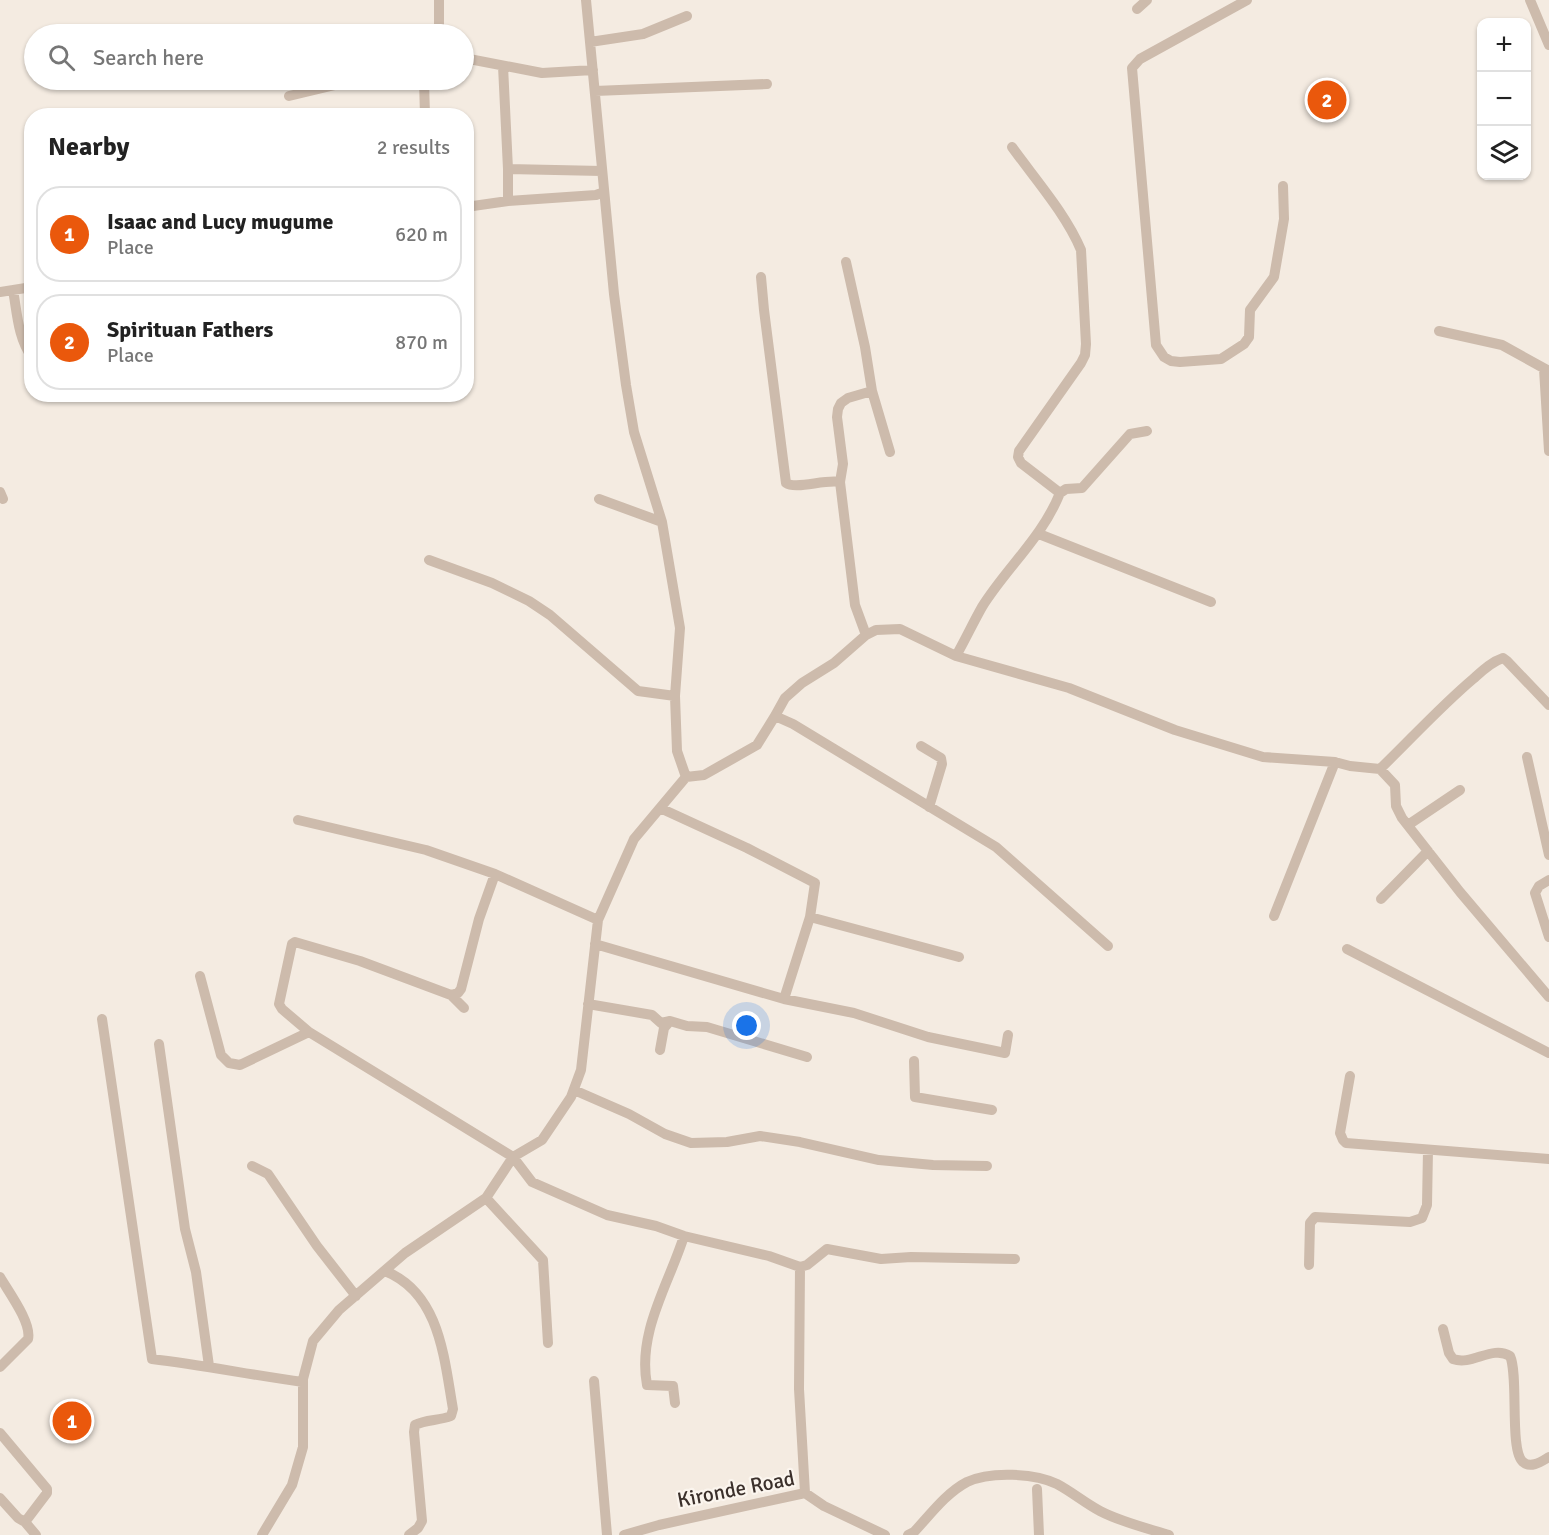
<!DOCTYPE html>
<meta charset="utf-8">
<style>
body{margin:0;font-family:Signika,sans-serif;background:#f2f2f2;color:#222}
.controls{position:absolute;right:18px;top:18px;display:grid;overflow:hidden;border-radius:12px;box-shadow:0 2px 4px #0004}
.controls button{width:54px;height:54px;display:grid;place-items:center;padding:0;border:0;border-bottom:2px solid #e0e0e0;background:#fff;color:#222;font:30px sans-serif}
.you{position:absolute;left:747px;top:1026px;width:21px;height:21px;margin:-15px;border:4px solid #fff;border-radius:50%;background:#1a73e8;box-shadow:0 0 0 9px #1a73e833}
.badge{display:grid;place-items:center;width:39px;height:39px;border-radius:50%;background:#ea580c;color:#fff;font-size:20px;font-weight:700}
.pin{position:absolute;translate:-50% -50%;border:3px solid #fff;box-shadow:0 2px 6px #0006}
.list{margin:0;padding:0;list-style:none}
h2{display:flex;justify-content:space-between;align-items:center;height:78px;margin:0;padding:0 24px;font-size:26px}
h2 small{font-size:20px;font-weight:400;color:#767676}
.list li{display:grid;grid-template-columns:39px 1fr auto;gap:18px;align-items:center;box-sizing:border-box;height:96px;margin:0 12px 12px;padding:0 12px;border:2px solid #e0e0e0;border-radius:24px}
.list b{display:block;font-size:22px;white-space:nowrap}
.list p{margin:0;font-size:20px;white-space:nowrap;color:#767676}
.list em{font-size:20px;font-style:normal;color:#767676}
.icon{flex:none;width:33px;height:33px;fill:none;stroke:currentColor;stroke-width:2;stroke-linecap:round;stroke-linejoin:round}
.map{position:relative;flex:none;width:1549px;height:1535px;overflow:hidden}
.search{position:absolute;background:#fff;box-shadow:0 2px 4px #0004;left:24px;top:24px;width:450px;height:66px;display:flex;align-items:center;gap:15px;box-sizing:border-box;padding:0 21px;border-radius:33px;color:#767676;font-size:22px}
.panel{position:absolute;background:#fff;box-shadow:0 2px 4px #0004;left:24px;top:108px;width:450px;height:294px;border-radius:24px}
.map>svg:first-child{display:block}
</style>
<div class="map">
<svg width="1549" height="1535" viewBox="0 0 1549 1535">
<rect width="100%" height="100%" fill="#f4ebe1"/>
<g fill="none" stroke-linecap="round" stroke-linejoin="round">
<!-- street -->
<path stroke="#cdbbac" stroke-width="10" d="M439,0V27L441,34
M586,0L614,294L626,385L634,432L662,522L680,628L675,696L677,751L686,777
M1247,0L1140,59L1132,68L1156,345L1164,357L1171,361L1180,362L1221,359L1244,344L1249,337L1250,310L1274,277L1284,219L1283,186
M1530,0L1549,45
M1137,9L1147,0
M590,42L643,34L687,16
M464,58L542,73L593,70
M503,66L508,169L602,171
M424,80L425,116
M595,91L767,84
M289,96L356,80
M508,169V201
M466,207L508,201L596,195L604,192
M846,262L865,347L872,391L848,398L841,403L838,409L837,417L843,464L840,482L855,605L866,635
M761,277L764,310L786,483C796,490 824,479 840,482
M13,290C17,312 18,339 32,357
M0,292L32,287
M1439,331L1502,345L1549,371
M1544,369L1549,451
M872,391L890,452
M0,492L3,499
M1060,493L1066,489L1082,488L1130,434L1147,431
M599,499L662,522
M1039,534L1211,602
M429,560L492,583L529,601L550,615L638,691L675,696
M956,656C965,640 973,623 982,607C1007,567 1042,538 1060,493L1021,463L1018,457L1019,451L1081,363L1085,355L1086,344L1081,250C1066,214 1035,179 1012,147
M775,716L785,698L802,683L834,663L866,635L876,630L900,629L956,656L1069,688L1175,730L1263,757L1335,762L1350,766L1380,769L1395,785L1396,806L1402,818L1460,892L1549,997
M921,746L941,758L942,764L929,807
M1527,757L1549,855
M1380,769C1411,739 1440,707 1473,679C1482,671 1491,662 1503,658L1507,661L1549,705
M660,808L747,848L815,883L810,917L784,999
M298,820L426,850L495,874L598,920
M1408,825L1460,790
M495,874L479,919L461,989L458,993L451,995L360,961L295,942L292,944L279,1004L282,1009L309,1032L513,1157L532,1182L607,1215L656,1226L684,1236L769,1256L800,1267L807,1265L827,1249L881,1259L911,1257L1015,1259
M1549,880L1539,886L1535,893L1549,937
M1381,899L1428,851
M1274,916L1335,762
M810,917L959,957
M595,944L784,999L854,1013L928,1037L1005,1053L1008,1035
M1347,949L1549,1053
M200,976L221,1055L229,1063L240,1065L309,1032
M451,995L464,1008
M588,1004L652,1015L661,1023L670,1021L664,1028L660,1050
M102,1019L152,1359C202,1365 252,1375 303,1382
M670,1021L687,1026L707,1027L807,1057
M159,1044L185,1229L196,1272L209,1366
M914,1061L915,1097L992,1110
M1350,1076L1340,1133L1343,1140L1346,1143L1549,1159
M574,1090L629,1114L665,1134L691,1143L727,1142L760,1136L800,1142L879,1160L933,1165L987,1166
M252,1166L268,1174L317,1246L356,1296
M486,1198L543,1260L548,1343
M1309,1265L1310,1223L1315,1217L1410,1222L1422,1218L1427,1205L1428,1150
M800,1267L799,1389L805,1493
M385,1271C440,1293 444,1358 453,1409L451,1416C439,1421 426,1419 415,1425L414,1432L422,1521L418,1528L409,1535
M0,1277C8,1291 32,1323 28,1339L0,1367
M1443,1329L1449,1353L1453,1359C1472,1366 1492,1345 1510,1356C1519,1375 1509,1451 1523,1462C1531,1469 1542,1461 1549,1457
M594,1381L607,1535
M675,1403L673,1386L647,1385C637,1332 669,1284 684,1236
M0,1433L47,1489V1493L25,1522L36,1535
M1037,1489L1039,1535
M0,1498L18,1518L25,1522
M262,1535L292,1485L303,1447V1379L313,1341L339,1310L405,1253L486,1198L513,1157L542,1140L571,1097L581,1070L598,920L634,839L686,777L704,775L757,745L775,716L793,724L996,847L1108,946
M624,1535L659,1525L805,1493L824,1506L885,1535
M908,1535L914,1532C930,1515 946,1493 967,1482C990,1471 1035,1473 1057,1484C1072,1492 1085,1503 1100,1511C1121,1522 1146,1528 1169,1535"/>
</g>
<g text-anchor="middle" dominant-baseline="central" stroke-width="4.5" stroke-linejoin="round" paint-order="stroke">
<!-- street labels -->
<g font-size="21" fill="#3b302b" stroke="#fbf5ee">
<text transform="translate(736 1489) rotate(-11)">Kironde Road</text>
</g>
</g>
</svg>
<div class="controls">
<button>+</button>
<button>−</button>
<button><svg class="icon" aria-label="layers" viewBox="0 0 24 24"><path d="M12 4l9 5-9 5-9-5zM3 14l9 5 9-5"/></svg></button>
</div>
<div class="you"></div>
<div class="pin badge" style="left:72px;top:1421px">1</div>
<div class="pin badge" style="left:1327px;top:100px">2</div>
<div class="search"><svg class="icon" aria-label="search" viewBox="0 0 24 24"><circle cx="10" cy="10" r="6"/><path d="M15 15l6 6"/></svg>Search here</div>
<section class="panel">
<h2>Nearby<small>2 results</small></h2>
<ul class="list">
<li><span class="badge">1</span><div><b>Isaac and Lucy mugume</b><p>Place</p></div><em>620 m</em></li>
<li><span class="badge">2</span><div><b>Spirituan Fathers</b><p>Place</p></div><em>870 m</em></li>
</ul>
</section>
</div>
